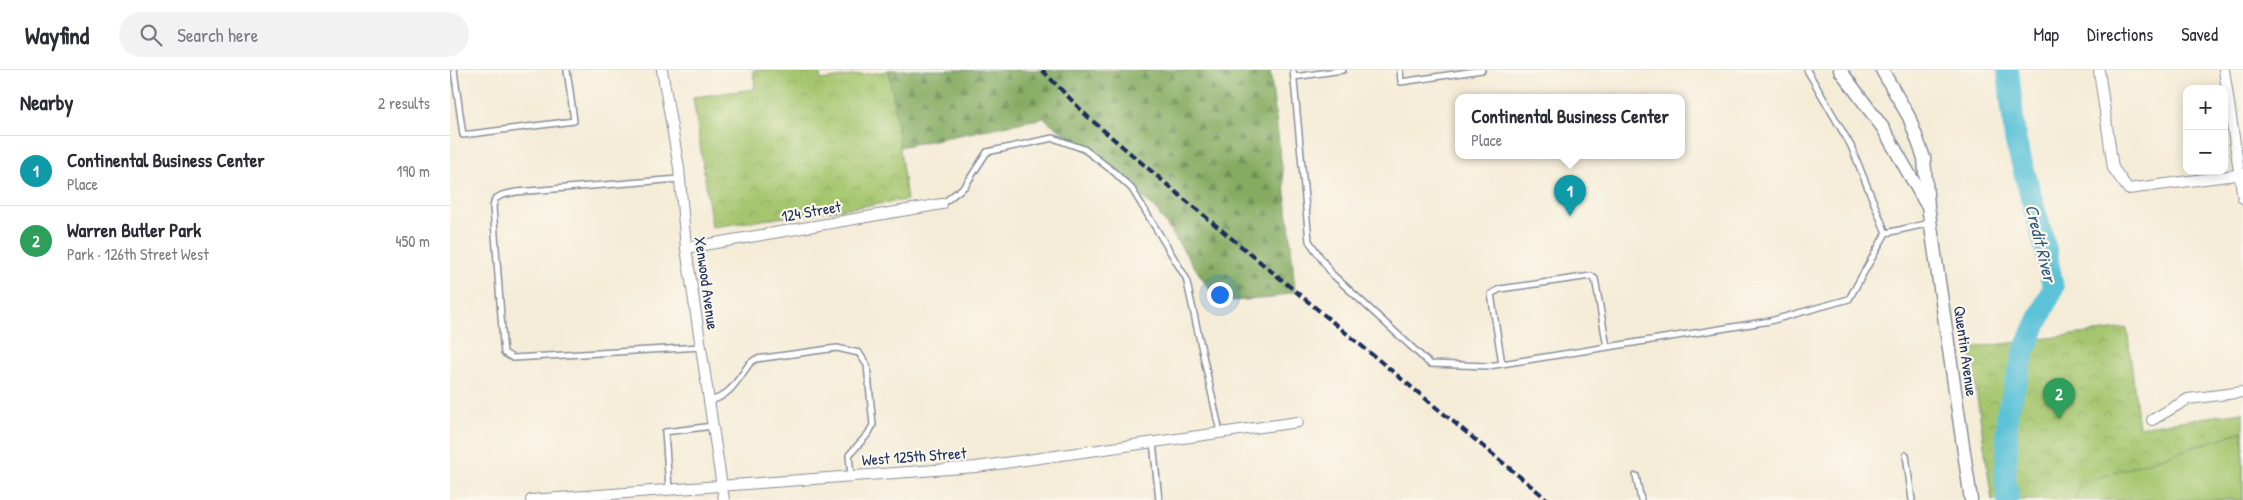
<!DOCTYPE html>
<meta charset="utf-8">
<style>
body{margin:0;font-family:"Patrick Hand",sans-serif;background:#f2f2f3;color:#2b2b33}
.controls{position:absolute;right:15px;top:15px;display:grid;overflow:hidden;border-radius:10px;box-shadow:0 2px 12px #0003}
.controls button{width:45px;height:45px;display:grid;place-items:center;padding:0;border:0;border-bottom:1px solid #e1e1e2;background:#fff;color:#2b2b33;font:25px sans-serif}
.you{position:absolute;left:769px;top:224px;width:18px;height:18px;margin:-12px;border:4px solid #fff;border-radius:50%;background:#1a73e8;box-shadow:0 0 0 8px #1a73e833}
.badge{display:grid;place-items:center;width:32px;height:32px;border-radius:50%;background:#d1495b;color:#fff;font-size:16px;font-weight:700}
.pin{position:absolute;translate:-50% -41px;filter:drop-shadow(0 1px 2px #0008)}
.pin::after{content:'';position:absolute;top:26px;width:18px;height:15px;background:inherit;clip-path:polygon(0 0,100% 0,50% 100%)}
.popup{position:absolute;left:1005px;top:24px;width:230px;height:65px;box-sizing:border-box;display:grid;place-content:center;border-radius:10px;background:#fff;filter:drop-shadow(0 1px 4px #0005);font-size:16px;white-space:nowrap;color:#7c7c81}
.popup b{font-size:19px;color:#2b2b33}
.popup::after{content:'';position:absolute;left:50%;top:100%;margin-left:-10px;border:10px solid transparent;border-top-color:#fff}
.list{margin:0;padding:0;list-style:none}
h2{display:flex;justify-content:space-between;align-items:center;height:65px;margin:0;padding:0 20px;font-size:21px}
h2 small{font-size:16px;font-weight:400;color:#7c7c81}
.list li{display:grid;grid-template-columns:32px 1fr auto;gap:15px;align-items:center;box-sizing:border-box;height:70px;padding:0 20px;border-top:1px solid #e1e1e2}
.list b{display:block;font-size:19px;white-space:nowrap}
.list p{margin:0;font-size:16px;white-space:nowrap;color:#7c7c81}
.list em{font-size:16px;font-style:normal;color:#7c7c81}
.icon{flex:none;width:28px;height:28px;fill:none;stroke:currentColor;stroke-width:2;stroke-linecap:round;stroke-linejoin:round}
.map{position:relative;flex:none;width:1793px;height:430px;overflow:hidden}
header{display:flex;align-items:center;gap:30px;box-sizing:border-box;height:70px;padding:0 25px;background:#fff;border-bottom:1px solid #e1e1e2}
header strong{font-size:24px}
nav{display:flex;gap:28px;margin-inline-start:auto;font-size:18px}
.search{width:350px;height:45px;background:#f2f2f3;display:flex;align-items:center;gap:12px;box-sizing:border-box;padding:0 18px;border-radius:28px;color:#7c7c81;font-size:19px}
main{display:flex}
aside{flex:1;background:#fff}
.map>svg:first-child{display:block}
</style>
<header>
<strong>Wayfind</strong>
<div class="search"><svg class="icon" aria-label="search" viewBox="0 0 24 24"><circle cx="10" cy="10" r="6"/><path d="M15 15l6 6"/></svg>Search here</div>
<nav><a>Map</a><a>Directions</a><a>Saved</a></nav>
</header>
<main>
<aside>
<h2>Nearby<small>2 results</small></h2>
<ul class="list">
<li><span class="badge" style="background:#0f9aa8">1</span><div><b>Continental Business Center</b><p>Place</p></div><em>190 m</em></li>
<li><span class="badge" style="background:#2e9e5b">2</span><div><b>Warren Butler Park</b><p>Park · 126th Street West</p></div><em>450 m</em></li>
</ul>
</aside>
<div class="map">
<svg width="1793" height="430" viewBox="0 0 1793 430">
<defs>
<pattern id="forest-firs" width="22" height="20" patternUnits="userSpaceOnUse" patternTransform="scale(1.25)"><rect width="22" height="20" fill="#84ab61"/><path d="M5 1l3.5 6h-7zM16 11l3.5 6h-7z" fill="#6b8c53"/></pattern>
<pattern id="park-crowns" width="20" height="18" patternUnits="userSpaceOnUse" patternTransform="scale(1.25)"><rect width="20" height="18" fill="#a5c66e"/><path d="M2 6a3 3 0 1 1 6 0M12 15a3 3 0 1 1 6 0" fill="none" stroke="#8daa62"/></pattern>
</defs>
<rect width="100%" height="100%" fill="#fbf7ec"/>
<filter id="ink" filterUnits="userSpaceOnUse"><feTurbulence type="fractalNoise" baseFrequency=".02" numOctaves="2"/><feDisplacementMap in="SourceGraphic" scale="10" xChannelSelector="R" yChannelSelector="G"/><feConvolveMatrix kernelMatrix="1 2 1 2 8 2 1 2 1" color-interpolation-filters="sRGB"/></filter>
<filter id="wash" filterUnits="userSpaceOnUse"><feTurbulence type="fractalNoise" baseFrequency=".0096" numOctaves="4" result="noise"/><feDisplacementMap in="SourceGraphic" scale="20" xChannelSelector="R" yChannelSelector="G"/><feGaussianBlur stdDeviation="1.12" result="paint"/><feColorMatrix in="noise" values="0 0 0 0 0 0 0 0 0 0 0 0 0 0 0 0 0 1.4 0 .05"/><feComposite in="paint" operator="in"/></filter>
<g filter="url(#wash)">
<rect width="100%" height="100%" fill="#f5ecd7"/>
<!-- forest -->
<path fill="url(#forest-firs)" stroke="#506d60" d="M438,0H820L840,162L845,221L822,228L768,232L705,138L651,92L594,48L449,77Z"/>
<!-- park -->
<path fill="url(#park-crowns)" stroke="#607a66" d="M303,0H369L371,10L439,1L457,130L262,157L243,27L305,19Z
M1677,258L1689,357L1793,342V430H1542L1520,278Z"/>
<!-- garden -->
<path fill="#a5c66e" stroke="#607a66" d="M1793,361V430H1625L1630,414Z"/>
<g fill="none" stroke-linecap="round" stroke-linejoin="round">
<!-- river -->
<path stroke="#5bc2d8" stroke-width="22" d="M1558,0L1565,69L1596,180L1603,218L1575,279L1557,344V381L1555,408L1558,430"/>
</g>
</g>
<g filter="url(#ink)">
<g fill="none" stroke-linecap="round" stroke-linejoin="round">
<!-- service casing -->
<g stroke="#888e9a" stroke-width="8">
<path id="service" d="M4,0L13,65L124,51L117,0
M843,0L859,171L882,204L980,294L1039,296L1320,251L1399,229L1436,163L1480,153
M950,0L951,12L1032,0
M1357,0L1401,76L1436,163
M844,7L893,0
M229,109L66,122L52,125L45,129L43,137L53,273L54,283L63,288L251,277
M492,134L515,116L537,82L603,68L634,79L663,101L682,119L736,208L770,362
M1052,294L1041,224L1050,219L1141,206L1145,209L1146,214L1157,277
M259,331C280,327 288,309 300,293L306,289L387,278L409,283L417,295L423,355L418,364L399,385L401,406
M703,372L709,430
M1456,385L1462,430
M1186,406L1191,430
M219,418L215,362L263,356"/>
</g>
<!-- minor casing -->
<g stroke="#888e9a" stroke-width="12">
<path id="minor" d="M212,0L229,98L236,178L274,430
M1649,0L1663,98L1678,119L1793,104
M1774,0L1793,128
M236,178L492,134
M1702,350L1738,329L1793,322
M81,430L526,397L848,352"/>
</g>
<!-- tertiary casing -->
<g stroke="#888e9a" stroke-width="15">
<path id="tertiary" d="M1390,0L1433,58L1475,132
M1432,0L1459,47L1474,88L1478,136L1521,430"/>
</g>
<!-- service -->
<use href="#service" stroke="#fff" stroke-width="5"/>
<!-- minor -->
<use href="#minor" stroke="#fff" stroke-width="10"/>
<!-- tertiary -->
<use href="#tertiary" stroke="#fff" stroke-width="12"/>
<!-- rail -->
<path stroke="#1b2f5e" stroke-width="4" stroke-dasharray="8 4" stroke-linecap="butt" d="M592,0L639,48L734,129L1098,430"/>
</g>
</g>
<g text-anchor="middle" dominant-baseline="central" stroke-width="4.5" stroke-linejoin="round" paint-order="stroke">
<!-- street labels -->
<g font-size="16" fill="#1b2f5e" stroke="#fbf7ec">
<text transform="translate(361 141) rotate(-10)">124 Street</text>
<text transform="translate(257 213) rotate(82)">Xenwood Avenue</text>
<text transform="translate(1516 281) rotate(82)">Quentin Avenue</text>
<text transform="translate(464 386) rotate(-4)">West 125th Street</text>
</g>
<!-- water labels -->
<g font-size="18" font-style="italic" fill="#2e5b83" stroke="#fbf7ec">
<text transform="translate(1591 173) rotate(76)">Credit River</text>
</g>
</g>
</svg>
<div class="controls">
<button>+</button>
<button>−</button>
</div>
<div class="you"></div>
<div class="pin badge" style="left:1120px;top:146px;background:#0f9aa8">1</div>
<div class="popup"><b>Continental Business Center</b>Place</div>
<div class="pin badge" style="left:1609px;top:349px;background:#2e9e5b">2</div>
</div>
</main>
